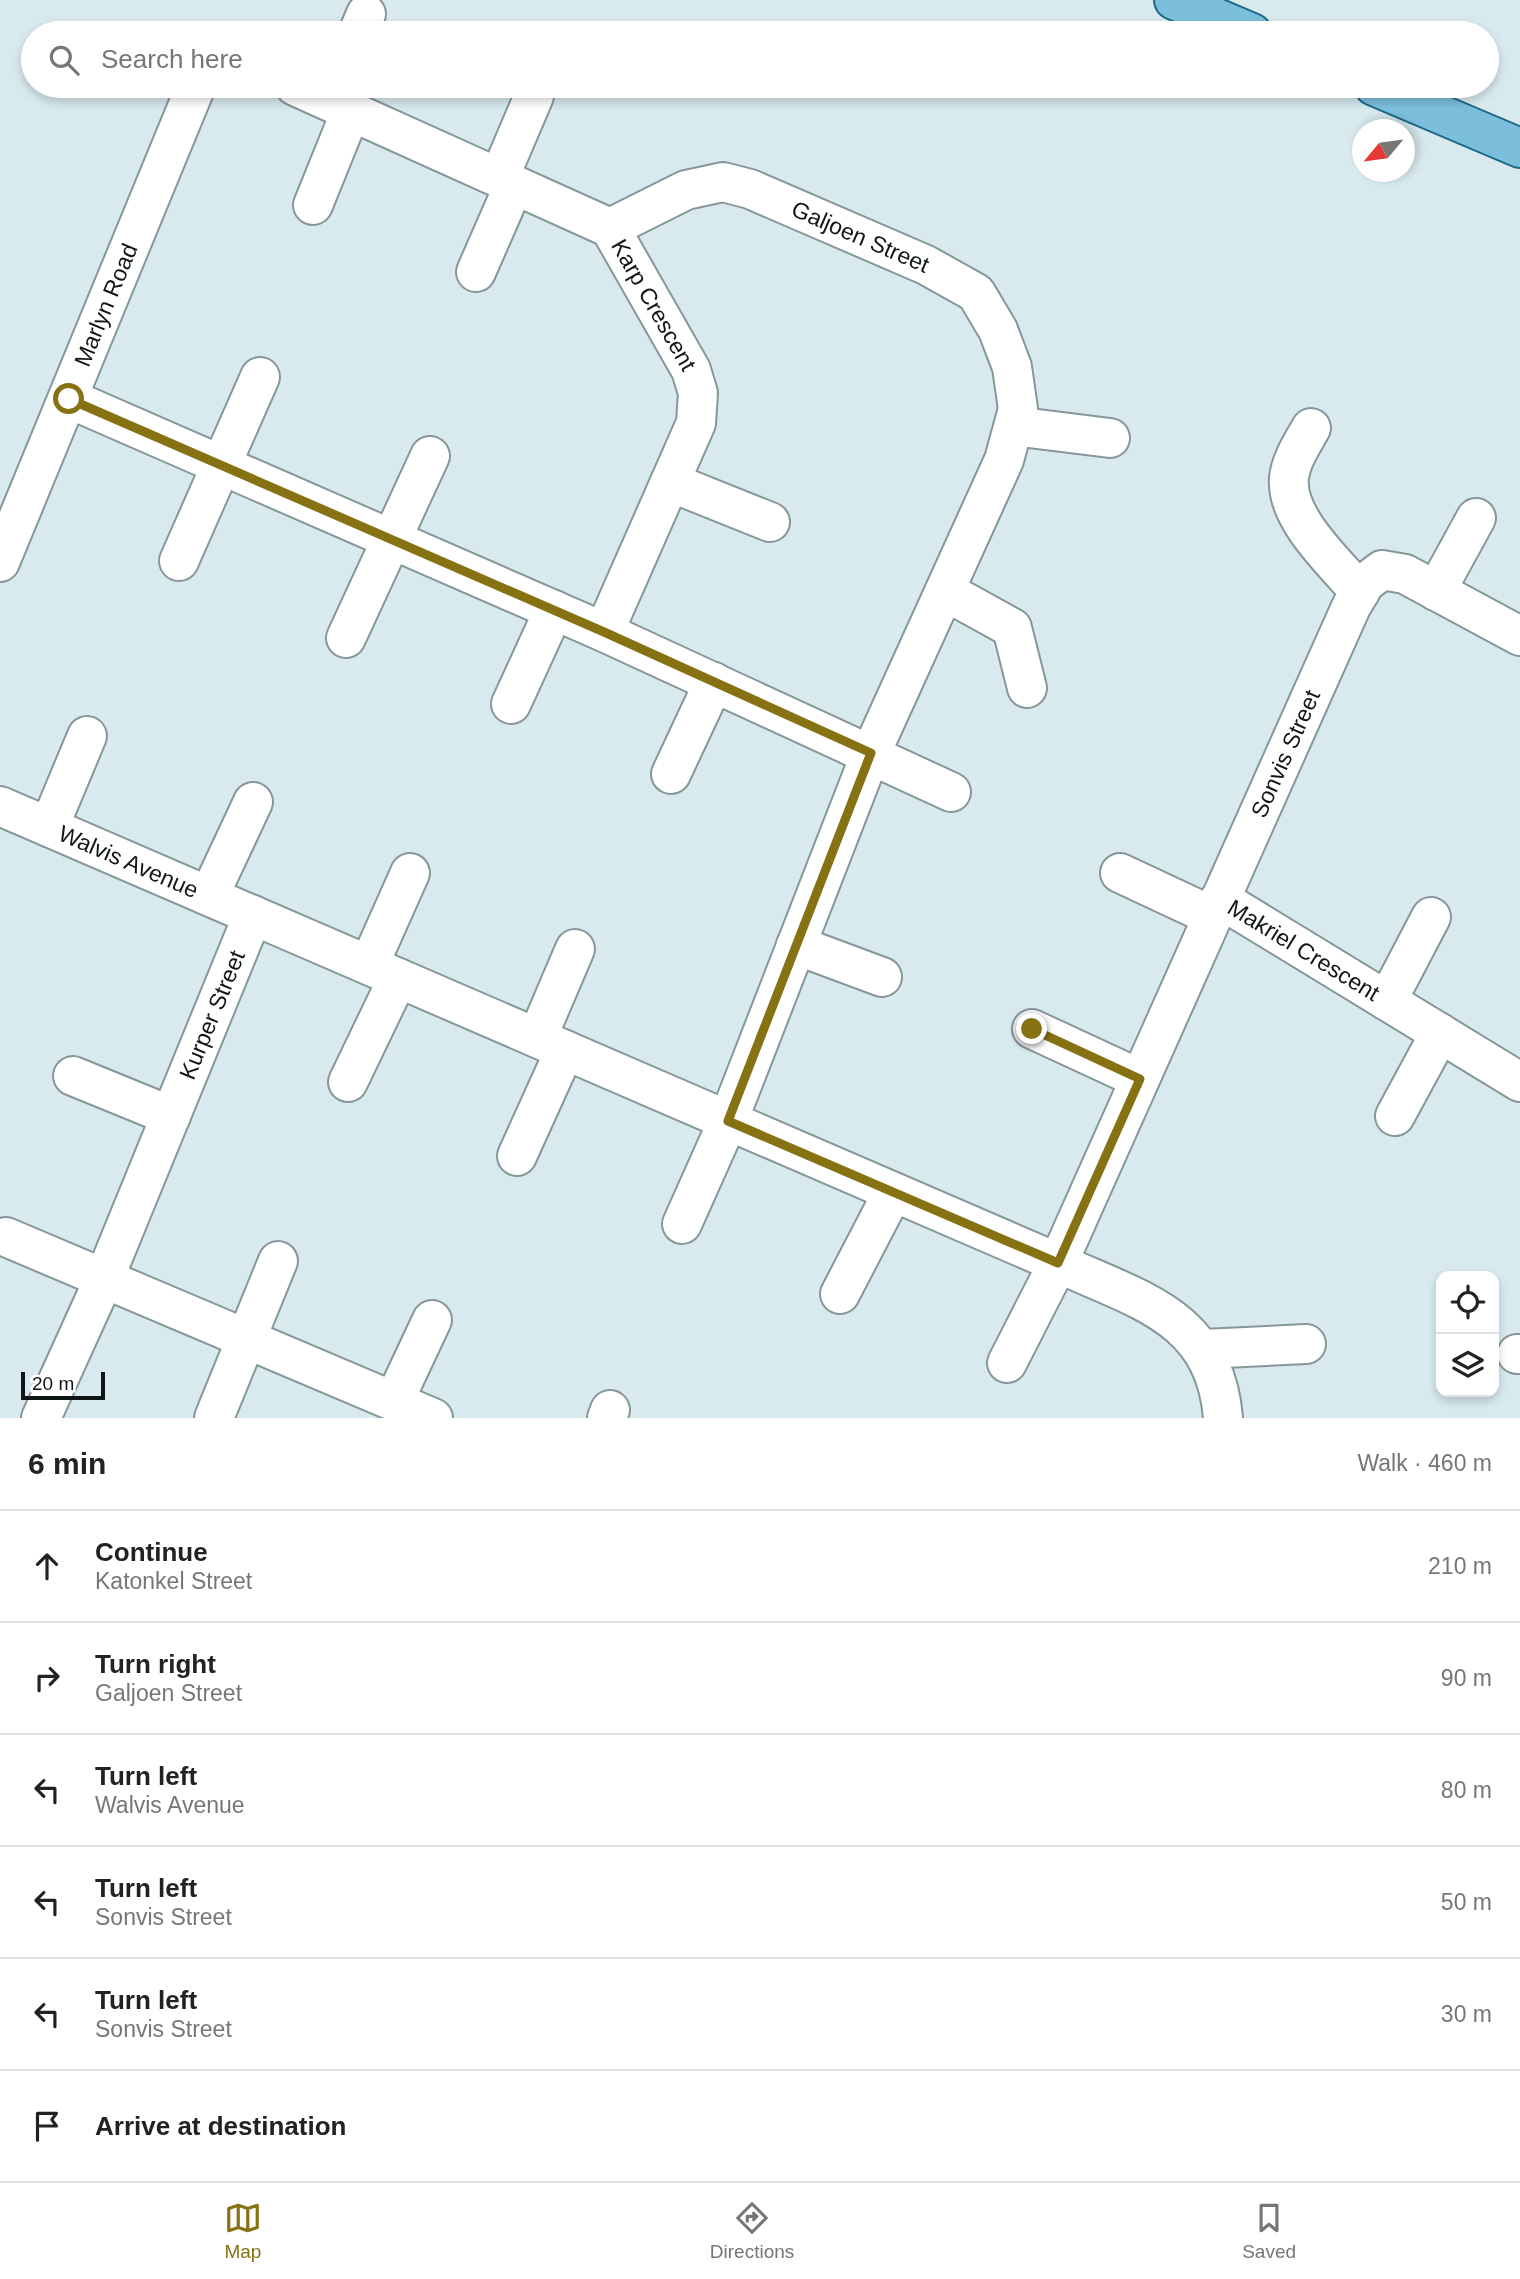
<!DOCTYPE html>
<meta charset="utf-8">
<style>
body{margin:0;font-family:Arial,sans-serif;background:#f6f6f6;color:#222}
.controls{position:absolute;right:21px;bottom:21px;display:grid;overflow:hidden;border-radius:14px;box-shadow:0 4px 10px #0003}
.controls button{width:63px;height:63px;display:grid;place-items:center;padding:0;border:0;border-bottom:2px solid #e0e0e0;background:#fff;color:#222;font:35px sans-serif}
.compass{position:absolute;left:1352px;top:119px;width:63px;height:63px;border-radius:50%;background:#fff;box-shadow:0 4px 10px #0003;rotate:241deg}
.scale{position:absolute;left:21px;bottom:18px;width:84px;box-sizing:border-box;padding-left:7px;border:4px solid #101618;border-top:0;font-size:19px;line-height:24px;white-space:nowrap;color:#101618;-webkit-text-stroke:5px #fff;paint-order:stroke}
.stop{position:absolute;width:21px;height:21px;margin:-16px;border:5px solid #877213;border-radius:50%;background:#fff}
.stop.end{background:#877213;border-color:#fff;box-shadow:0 2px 7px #0008}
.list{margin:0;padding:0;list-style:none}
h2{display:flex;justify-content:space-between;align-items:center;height:91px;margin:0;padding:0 28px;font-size:30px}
h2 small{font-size:23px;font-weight:400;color:#767676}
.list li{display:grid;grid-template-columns:46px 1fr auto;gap:21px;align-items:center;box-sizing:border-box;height:112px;padding:0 28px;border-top:2px solid #e0e0e0}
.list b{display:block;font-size:26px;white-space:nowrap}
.list p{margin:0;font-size:23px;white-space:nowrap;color:#767676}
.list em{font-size:23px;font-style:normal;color:#767676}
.icon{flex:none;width:38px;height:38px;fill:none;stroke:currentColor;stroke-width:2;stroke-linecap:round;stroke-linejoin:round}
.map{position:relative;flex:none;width:1520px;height:1418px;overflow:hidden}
.search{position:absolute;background:#fff;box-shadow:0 4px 10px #0003;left:21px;right:21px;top:21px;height:77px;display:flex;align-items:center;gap:18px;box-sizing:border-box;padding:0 24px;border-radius:38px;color:#767676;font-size:26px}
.sheet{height:763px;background:#fff}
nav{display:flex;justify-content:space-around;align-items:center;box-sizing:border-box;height:98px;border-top:2px solid #e0e0e0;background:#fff;font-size:19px;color:#767676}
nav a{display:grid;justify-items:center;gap:4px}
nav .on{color:#877213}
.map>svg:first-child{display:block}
</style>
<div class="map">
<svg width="1520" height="1418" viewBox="0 0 1520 1418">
<rect width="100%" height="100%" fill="#d8eaee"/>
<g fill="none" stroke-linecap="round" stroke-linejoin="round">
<!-- minor casing -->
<g stroke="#86979a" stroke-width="42">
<g id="minor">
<path d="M358,33L366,14"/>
<path id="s1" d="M295,86L610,228L691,370L698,393L696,423L604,632"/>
<path d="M499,178L534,96"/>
<path d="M313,205L351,111"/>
<path id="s2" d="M610,228L686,190L723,182L750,189L926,265L976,293L998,330L1012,367L1018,409L1004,460L871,753L728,1121L682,1224"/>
<path d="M476,272L514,185"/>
<path d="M70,399L604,632L951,792"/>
<path d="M1014,426L1110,438"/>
<path d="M1311,428C1302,444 1291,460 1289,478C1285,518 1335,563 1360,592"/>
<path d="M670,482L770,522"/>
<path d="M179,561L260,377"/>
<path id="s3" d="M0,562L196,86"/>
<path d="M945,591L1012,628L1027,688"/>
<path d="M1436,591L1476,518"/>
<path d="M346,638L430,456"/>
<path d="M511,704L554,610"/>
<path d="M671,774L714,682"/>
<path id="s4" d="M0,806L1058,1263C1138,1300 1215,1316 1223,1418"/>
<path d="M49,827L87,736"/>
<path d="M1120,873L1212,916"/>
<path d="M209,896L253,802"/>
<path id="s5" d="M1220,899L1520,1082"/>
<path d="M796,945L882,977"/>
<path d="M369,965L410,873"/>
<path d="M1387,1001L1431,917"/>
<path d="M1032,1029L1140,1079"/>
<path d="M537,1038L575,949"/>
<path d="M73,1076L171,1116"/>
<path d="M348,1082L398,978"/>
<path d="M1395,1116L1440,1033"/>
<path d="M517,1156L565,1050"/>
<path d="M6,1237L433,1418"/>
<path d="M840,1294L893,1192"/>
<path d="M1203,1349L1306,1344"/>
<path d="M1517,1354H1520"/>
<path id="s6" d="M1007,1363L1058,1263L1351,607L1365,583L1382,570L1405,574L1520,636"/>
<path d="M394,1401L432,1320"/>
<path id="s7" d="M41,1418L104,1279L253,915"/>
<path d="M214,1418L278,1261"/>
<path d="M607,1418L610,1410"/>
</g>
</g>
<!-- major casing -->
<g stroke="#1d6989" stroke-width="42">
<path id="major" d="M1174,0L1252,33
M1374,86L1520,148"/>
</g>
<!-- minor -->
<use href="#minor" stroke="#fff" stroke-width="38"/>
<!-- major -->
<use href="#major" stroke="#7cbfdd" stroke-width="38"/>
</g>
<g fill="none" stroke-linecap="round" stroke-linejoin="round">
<!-- route -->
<path stroke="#877213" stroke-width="9" d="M69,399L604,632L871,753L728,1121L1058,1263L1140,1079L1032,1029"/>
</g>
<g text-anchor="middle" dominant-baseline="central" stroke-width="5" stroke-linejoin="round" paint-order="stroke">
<!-- street labels -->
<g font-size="23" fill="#101618" stroke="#fff">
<text stroke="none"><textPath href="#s2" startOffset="271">Galjoen Street</textPath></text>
<text stroke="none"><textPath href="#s3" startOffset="278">Marlyn Road</textPath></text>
<text stroke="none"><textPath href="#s1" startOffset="434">Karp Crescent</textPath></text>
<text stroke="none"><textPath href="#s6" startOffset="670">Sonvis Street</textPath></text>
<text stroke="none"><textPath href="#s4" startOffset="140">Walvis Avenue</textPath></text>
<text stroke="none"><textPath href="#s5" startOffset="98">Makriel Crescent</textPath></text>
<text stroke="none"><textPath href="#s7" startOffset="438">Kurper Street</textPath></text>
</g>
</g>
</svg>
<div class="controls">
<button><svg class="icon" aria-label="locate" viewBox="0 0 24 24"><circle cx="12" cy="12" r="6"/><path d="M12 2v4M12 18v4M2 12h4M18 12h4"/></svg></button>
<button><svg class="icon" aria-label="layers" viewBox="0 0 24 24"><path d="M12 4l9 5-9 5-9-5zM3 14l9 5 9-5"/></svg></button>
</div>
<svg class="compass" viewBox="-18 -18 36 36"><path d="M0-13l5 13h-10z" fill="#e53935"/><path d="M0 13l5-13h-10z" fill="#767676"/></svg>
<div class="scale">20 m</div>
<div class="stop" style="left:69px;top:399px"></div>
<div class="stop end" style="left:1032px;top:1029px"></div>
<div class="search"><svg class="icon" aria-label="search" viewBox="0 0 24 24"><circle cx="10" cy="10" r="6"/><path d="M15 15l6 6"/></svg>Search here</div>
</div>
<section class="sheet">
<h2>6 min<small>Walk · 460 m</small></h2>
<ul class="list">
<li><svg class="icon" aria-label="ahead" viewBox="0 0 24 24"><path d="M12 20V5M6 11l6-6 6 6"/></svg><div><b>Continue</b><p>Katonkel Street</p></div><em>210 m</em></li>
<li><svg class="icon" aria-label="right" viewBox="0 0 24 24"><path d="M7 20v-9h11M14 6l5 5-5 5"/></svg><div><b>Turn right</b><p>Galjoen Street</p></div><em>90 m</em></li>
<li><svg class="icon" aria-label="left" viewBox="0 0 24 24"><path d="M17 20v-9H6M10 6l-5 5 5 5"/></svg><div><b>Turn left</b><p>Walvis Avenue</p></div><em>80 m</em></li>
<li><svg class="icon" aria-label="left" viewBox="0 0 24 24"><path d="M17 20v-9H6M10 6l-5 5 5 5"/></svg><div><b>Turn left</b><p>Sonvis Street</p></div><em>50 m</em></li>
<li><svg class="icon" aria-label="left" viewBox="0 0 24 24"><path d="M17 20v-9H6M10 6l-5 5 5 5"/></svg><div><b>Turn left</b><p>Sonvis Street</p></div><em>30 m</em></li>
<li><svg class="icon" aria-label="arrive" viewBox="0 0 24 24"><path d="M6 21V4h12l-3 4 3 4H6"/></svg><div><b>Arrive at destination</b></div></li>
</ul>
</section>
<nav>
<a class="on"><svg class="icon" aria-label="map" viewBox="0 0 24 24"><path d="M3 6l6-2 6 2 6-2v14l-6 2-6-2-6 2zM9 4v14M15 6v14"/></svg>Map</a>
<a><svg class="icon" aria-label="directions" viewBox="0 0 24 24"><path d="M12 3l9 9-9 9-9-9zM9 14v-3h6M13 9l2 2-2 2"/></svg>Directions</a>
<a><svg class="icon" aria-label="saved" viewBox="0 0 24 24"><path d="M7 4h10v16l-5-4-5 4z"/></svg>Saved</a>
</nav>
